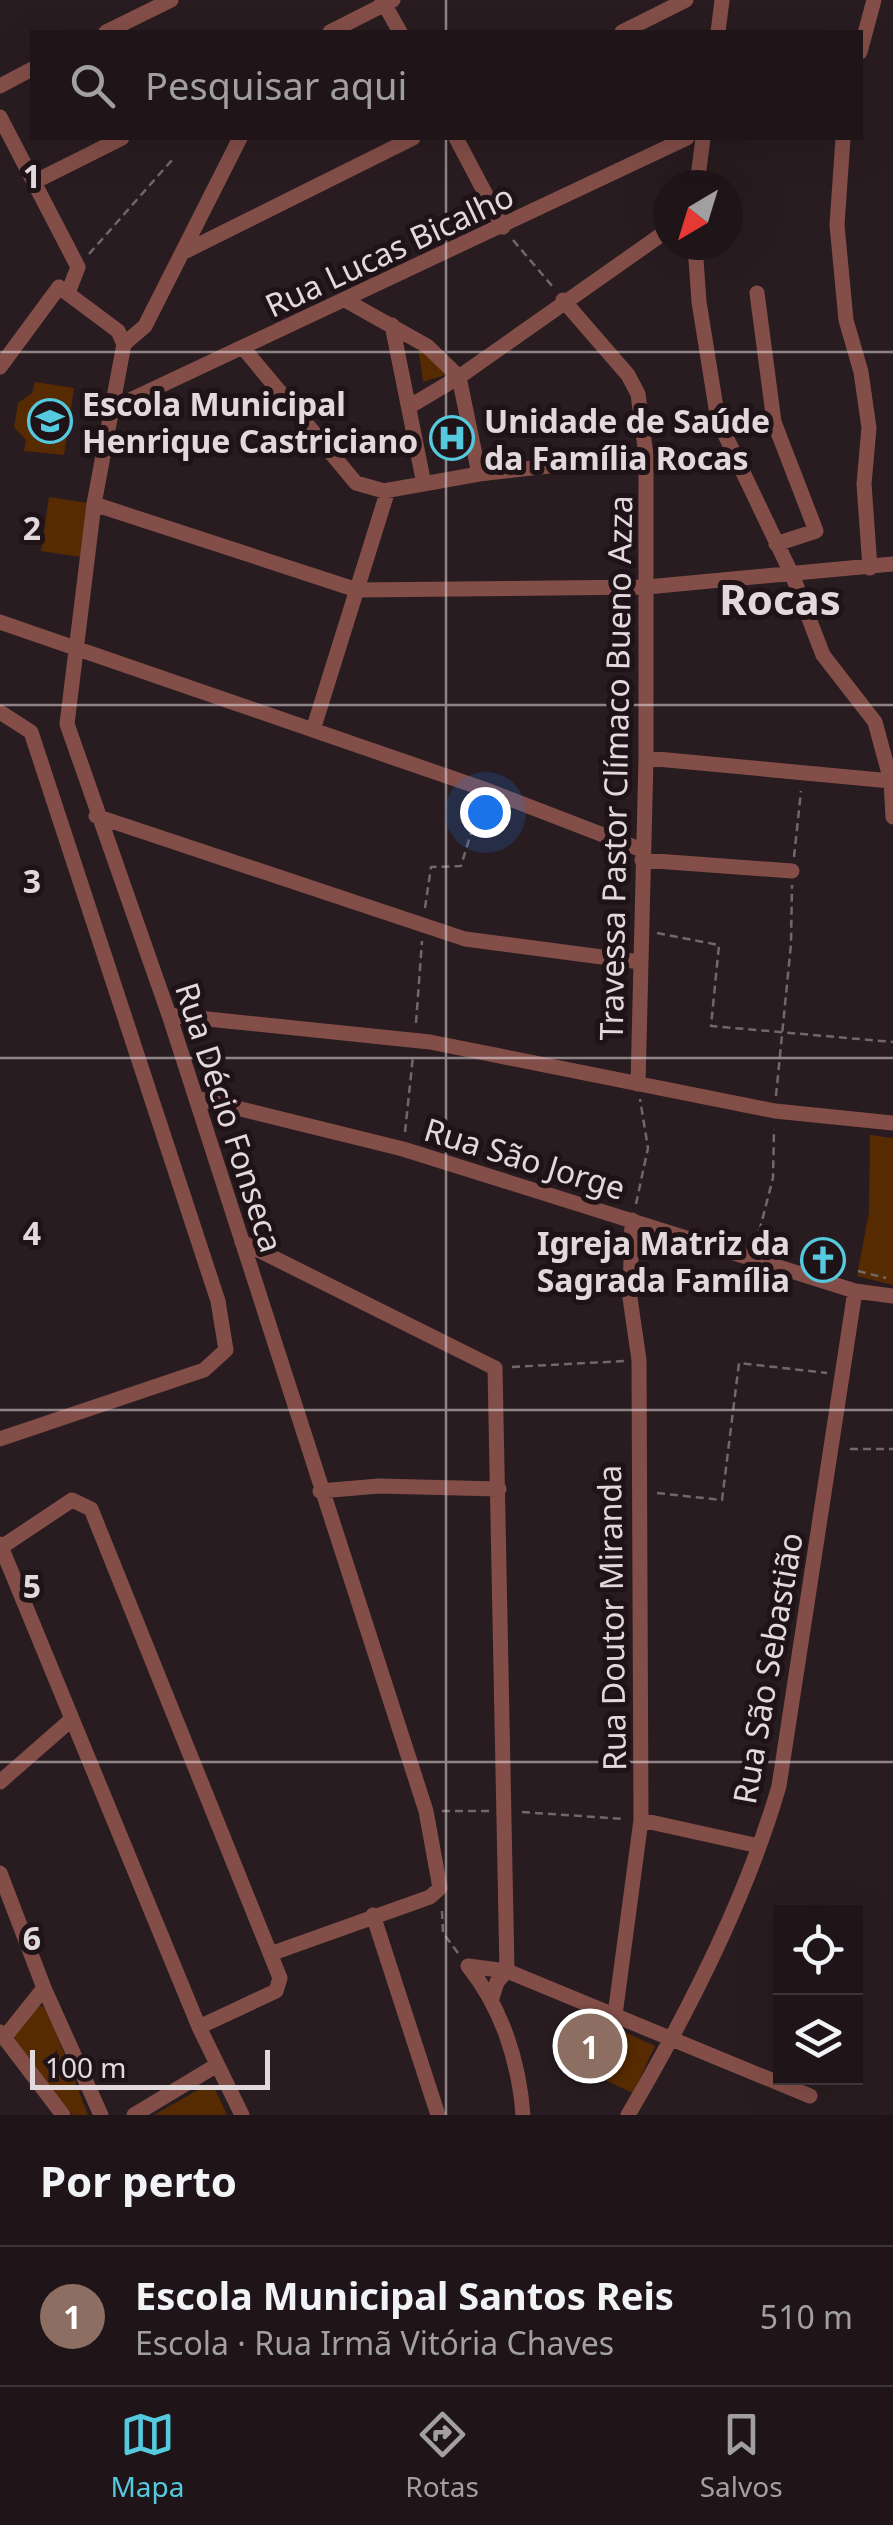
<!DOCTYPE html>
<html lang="pt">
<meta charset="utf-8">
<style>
body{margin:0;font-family:"Noto Sans",sans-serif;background:#2c2225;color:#f1f3f6}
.controls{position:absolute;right:30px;bottom:30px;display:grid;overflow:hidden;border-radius:0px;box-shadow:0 10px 40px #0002}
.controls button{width:90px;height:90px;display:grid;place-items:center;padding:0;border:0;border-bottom:2px solid #3c3437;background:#1f1518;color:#f1f3f6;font:50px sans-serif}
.compass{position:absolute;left:653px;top:170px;width:90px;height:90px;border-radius:50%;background:#1f1518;box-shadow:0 10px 40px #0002;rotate:218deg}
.scale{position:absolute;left:30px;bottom:25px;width:240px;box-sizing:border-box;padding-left:10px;border:5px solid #e2d9dc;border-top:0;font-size:28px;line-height:35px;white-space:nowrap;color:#e2d9dc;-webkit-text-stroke:8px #1f1317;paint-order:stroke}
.you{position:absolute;left:485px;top:812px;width:35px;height:35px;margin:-25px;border:8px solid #fff;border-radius:50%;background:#1a73e8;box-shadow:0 0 0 15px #1a73e833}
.badge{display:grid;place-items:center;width:65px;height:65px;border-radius:50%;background:#55cade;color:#fff;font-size:32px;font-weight:700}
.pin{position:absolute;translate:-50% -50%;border:5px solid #fff;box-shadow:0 2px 10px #0006}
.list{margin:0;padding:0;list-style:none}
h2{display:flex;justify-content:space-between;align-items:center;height:130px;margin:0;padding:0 40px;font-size:42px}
h2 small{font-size:32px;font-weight:400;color:#a19fa2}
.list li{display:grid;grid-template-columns:65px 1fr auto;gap:30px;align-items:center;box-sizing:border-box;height:140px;padding:0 40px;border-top:2px solid #3c3437}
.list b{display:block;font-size:38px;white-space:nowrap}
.list p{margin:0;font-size:32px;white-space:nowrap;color:#a19fa2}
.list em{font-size:32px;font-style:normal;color:#a19fa2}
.icon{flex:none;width:55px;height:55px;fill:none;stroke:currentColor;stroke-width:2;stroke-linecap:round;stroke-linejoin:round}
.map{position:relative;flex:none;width:893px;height:2115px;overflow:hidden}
.search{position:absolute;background:#1f1518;box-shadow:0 10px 40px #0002;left:30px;right:30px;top:30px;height:110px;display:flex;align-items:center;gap:25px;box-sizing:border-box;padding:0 35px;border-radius:0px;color:#a19fa2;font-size:38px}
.sheet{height:270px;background:#1f1518}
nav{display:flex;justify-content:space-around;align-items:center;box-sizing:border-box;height:140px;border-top:2px solid #3c3437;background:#1f1518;font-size:28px;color:#a19fa2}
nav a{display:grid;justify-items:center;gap:5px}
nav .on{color:#55cade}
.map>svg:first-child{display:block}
</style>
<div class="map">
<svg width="893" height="2115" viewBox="0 0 893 2115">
<rect width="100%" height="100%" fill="#291c20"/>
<!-- green -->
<path fill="#572b02" d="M418,345L427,348L445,375L423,382Z
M35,382L74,388L64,455L24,451L26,440L14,427L18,403L32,393Z
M49,497L88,503L80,557L41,551Z
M870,1135L893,1138V1285L857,1276L869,1212Z
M42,2006L47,2010L88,2115H73L15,2042L14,2034L34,2007Z
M620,2030L655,2046L633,2093L598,2077Z
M205,2086L215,2089L227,2115H154Z"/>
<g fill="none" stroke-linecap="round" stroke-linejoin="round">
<!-- path -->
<path stroke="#72676b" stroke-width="2.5" stroke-dasharray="8 5" stroke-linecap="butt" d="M513,240L553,287
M89,254L172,160
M794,857L801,791
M425,908L431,867L461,866L480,803
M657,933L719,945L711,1026L893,1042
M416,1023L422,941
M776,1096L791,944L792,885
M405,1132L413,1056
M636,1204L648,1148L640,1099
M756,1244L773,1178L774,1129
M858,1271L886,1278
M512,1367L624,1361
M850,1449H893
M657,1493L722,1500L739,1363L827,1373
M442,1811H489
M522,1812L624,1819
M442,1911L443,1933L458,1953"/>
<!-- minor -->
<path stroke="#844e48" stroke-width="15" d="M382,0L400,32
M106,32L171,0
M330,32L393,0
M622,32L686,0
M718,32L722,0
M860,52L874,0
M0,86L32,69
M0,117L78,267L68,293
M240,138L145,326L124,344L94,504L67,724L169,1015L426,1811L440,1888L430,1897L273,1953
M456,138L503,227
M843,138L837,225L846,320L861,372L869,428L864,484L870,568
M36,181L122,138
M697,185L703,138
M695,245L699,302L718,420L793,577L823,655L875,722L891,781L893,817
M186,251L413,138
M757,293L774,422L816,531L776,544
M345,300L427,346L459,377L479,474
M563,300L628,375L638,394L646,455V758L638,1084
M392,325L424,484
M244,349L356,483L384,491L479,474L646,455
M0,367L59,287L118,331L124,344
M412,405L459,377L668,230
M113,408L687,138
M94,504L357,590L647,587L893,564
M0,622L484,789L642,850
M0,712L31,732L218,1301L226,1350L204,1370L0,1439
M313,730L388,490
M646,758L891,781
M96,816L465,939L640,962
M642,860L792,871
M169,1015L430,1042L775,1111L893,1123
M196,1098L403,1149L855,1291L893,1296
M242,1242L495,1368L507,1971L497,1982L492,1998
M320,1491L379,1486L499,1489
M0,1544L199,2027L242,2115
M0,1548L72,1500L91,1509L280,1978L276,1991L199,2027
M0,1782L72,1719
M641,1820L759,1846
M0,1873L44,1988L101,2115
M373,1915L438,2115
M468,1966L507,1971L810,2096
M468,1966C502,2008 519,2062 523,2115
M615,2015L641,1820L639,1360L630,1298L632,1220
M0,2032L63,2115
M4,2038L44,1988
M134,2115L217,2065
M628,2115C688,2013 746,1900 779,1786L855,1291"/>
</g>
<!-- grid -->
<path fill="none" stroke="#e2d9dc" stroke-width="2.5" stroke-opacity="0.55" d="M446,0V32M446,138V2115M0,352H893M0,705H893M0,1058H893M0,1410H893M0,1762H893"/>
<!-- icons -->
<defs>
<g id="school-ring" transform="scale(2.25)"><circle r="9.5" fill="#1f1317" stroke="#55cade" stroke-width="1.5"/><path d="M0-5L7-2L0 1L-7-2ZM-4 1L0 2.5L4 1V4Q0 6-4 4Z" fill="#55cade"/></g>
<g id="hospital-ring" transform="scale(2.25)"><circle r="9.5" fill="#1f1317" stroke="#55cade" stroke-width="1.5"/><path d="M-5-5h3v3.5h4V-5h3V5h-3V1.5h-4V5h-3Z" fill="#55cade"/></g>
<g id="church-ring" transform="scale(2.25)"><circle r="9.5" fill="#1f1317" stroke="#55cade" stroke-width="1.5"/><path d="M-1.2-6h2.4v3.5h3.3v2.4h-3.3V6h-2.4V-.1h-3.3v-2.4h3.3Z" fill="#55cade"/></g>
</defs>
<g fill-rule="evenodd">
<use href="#school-ring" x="50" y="421"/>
<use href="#hospital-ring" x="452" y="438"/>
<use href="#church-ring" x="823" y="1260"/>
</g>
<g text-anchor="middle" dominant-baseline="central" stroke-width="10" stroke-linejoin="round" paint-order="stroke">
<!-- street labels -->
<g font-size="32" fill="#e2d9dc" stroke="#1f1317">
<text transform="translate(389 250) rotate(-25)">Rua Lucas Bicalho</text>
<text transform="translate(615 768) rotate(-89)">Travessa Pastor Clímaco Bueno Azza</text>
<text transform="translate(230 1117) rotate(72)">Rua Décio Fonseca</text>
<text transform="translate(525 1158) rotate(17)">Rua São Jorge</text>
<text transform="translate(611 1618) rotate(-91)">Rua Doutor Miranda</text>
<text transform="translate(767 1668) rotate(-80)">Rua São Sebastião</text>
</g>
<!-- poi labels -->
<g font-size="32" font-weight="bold" fill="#e2d9dc" stroke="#1f1317" text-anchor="start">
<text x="82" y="403">Escola Municipal<tspan x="82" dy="37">Henrique Castriciano</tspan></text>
<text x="484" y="420">Unidade de Saúde<tspan x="484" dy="37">da Família Rocas</tspan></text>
<text x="790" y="1242" text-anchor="end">Igreja Matriz da<tspan x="790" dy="37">Sagrada Família</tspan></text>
</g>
<!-- district labels -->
<g font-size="42" font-weight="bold" fill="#e2d9dc" stroke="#1f1317">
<text x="780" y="598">Rocas</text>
</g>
</g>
<g font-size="32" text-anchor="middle" font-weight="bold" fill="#e2d9dc" stroke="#1f1317" stroke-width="10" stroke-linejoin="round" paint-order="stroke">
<text x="32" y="188">1</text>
<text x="32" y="540">2</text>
<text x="32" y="893">3</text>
<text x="32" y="1245">4</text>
<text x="32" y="1598">5</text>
<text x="32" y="1950">6</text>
</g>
</svg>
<div class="controls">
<button><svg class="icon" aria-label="locate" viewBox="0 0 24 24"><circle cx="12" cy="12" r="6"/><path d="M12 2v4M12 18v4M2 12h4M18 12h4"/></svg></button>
<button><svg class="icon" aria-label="layers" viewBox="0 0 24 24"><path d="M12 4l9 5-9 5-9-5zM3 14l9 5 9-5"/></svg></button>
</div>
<svg class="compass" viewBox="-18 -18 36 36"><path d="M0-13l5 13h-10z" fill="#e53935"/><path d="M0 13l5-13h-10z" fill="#a19fa2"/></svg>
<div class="scale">100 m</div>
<div class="you"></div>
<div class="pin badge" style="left:590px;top:2046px;background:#8d6e63">1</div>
<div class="search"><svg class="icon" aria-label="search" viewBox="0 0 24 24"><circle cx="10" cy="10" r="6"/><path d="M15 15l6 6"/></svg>Pesquisar aqui</div>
</div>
<section class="sheet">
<h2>Por perto<small></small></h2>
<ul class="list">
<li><span class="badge" style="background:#8d6e63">1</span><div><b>Escola Municipal Santos Reis</b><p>Escola · Rua Irmã Vitória Chaves</p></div><em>510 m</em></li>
</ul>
</section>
<nav>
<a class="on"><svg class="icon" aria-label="map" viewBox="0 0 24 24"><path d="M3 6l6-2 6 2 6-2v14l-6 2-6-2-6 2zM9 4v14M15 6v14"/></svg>Mapa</a>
<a><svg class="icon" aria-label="directions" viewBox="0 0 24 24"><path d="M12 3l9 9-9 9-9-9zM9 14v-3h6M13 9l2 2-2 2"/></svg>Rotas</a>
<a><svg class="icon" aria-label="saved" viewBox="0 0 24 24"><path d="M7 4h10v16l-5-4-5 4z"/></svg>Salvos</a>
</nav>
